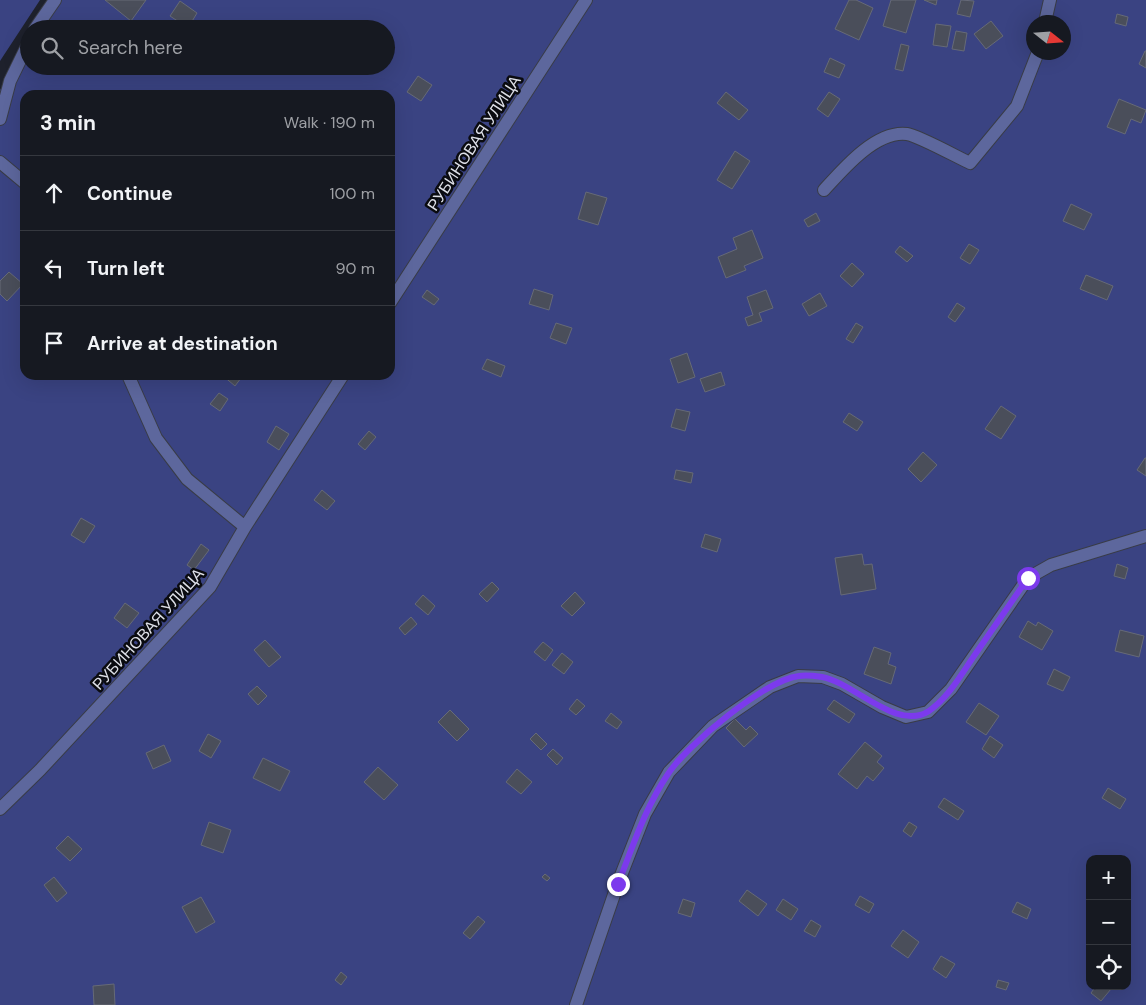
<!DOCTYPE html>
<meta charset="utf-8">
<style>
body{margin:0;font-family:"DM Sans",sans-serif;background:#23262e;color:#f1f3f6}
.controls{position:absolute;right:15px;bottom:15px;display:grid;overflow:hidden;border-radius:10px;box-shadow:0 5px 20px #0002}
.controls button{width:45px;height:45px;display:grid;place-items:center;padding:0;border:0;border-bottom:1px solid #35383f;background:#161921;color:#f1f3f6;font:25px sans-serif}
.compass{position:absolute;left:1026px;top:15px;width:45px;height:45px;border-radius:50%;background:#161921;box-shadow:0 5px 20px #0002;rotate:107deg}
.stop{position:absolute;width:15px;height:15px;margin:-11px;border:4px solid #7c3aed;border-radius:50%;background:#fff}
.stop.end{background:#7c3aed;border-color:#fff;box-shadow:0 1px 5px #0008}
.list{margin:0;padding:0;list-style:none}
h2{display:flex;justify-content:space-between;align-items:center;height:65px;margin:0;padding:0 20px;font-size:21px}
h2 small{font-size:16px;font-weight:400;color:#9ea0a5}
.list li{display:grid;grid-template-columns:32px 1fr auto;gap:15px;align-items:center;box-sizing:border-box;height:75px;padding:0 20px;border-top:1px solid #35383f}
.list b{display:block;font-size:19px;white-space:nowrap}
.list em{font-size:16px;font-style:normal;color:#9ea0a5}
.icon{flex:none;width:28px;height:28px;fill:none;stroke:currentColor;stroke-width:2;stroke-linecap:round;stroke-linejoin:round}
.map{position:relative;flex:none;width:1146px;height:1005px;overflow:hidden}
.search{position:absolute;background:#161921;box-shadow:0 5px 20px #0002;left:20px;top:20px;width:375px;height:55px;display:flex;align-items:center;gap:12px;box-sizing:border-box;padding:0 18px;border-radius:28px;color:#9ea0a5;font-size:19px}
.panel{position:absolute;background:#161921;box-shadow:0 5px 20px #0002;left:20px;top:90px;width:375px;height:290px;border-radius:15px}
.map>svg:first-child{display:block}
</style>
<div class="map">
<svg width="1146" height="1005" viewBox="0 0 1146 1005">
<rect width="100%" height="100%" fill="#1e212c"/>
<!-- green -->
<path fill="#3a4382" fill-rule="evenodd" d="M0,0H40L0,61Z
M56,0H1146V1005H0V90L29,44V66H386V29H38ZM1034,22H1064V52H1034ZM25,95H390V375H25ZM1090,859H1127V986H1090Z"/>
<!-- building -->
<path fill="#4a4e5a" stroke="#666a77" d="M105,0H146L131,21Z
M849,0H856L873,8L859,40L835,29Z
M891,0H916L906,33L883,26Z
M924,0H937L936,5Z
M961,0L974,1L970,17L957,14Z
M180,1L197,13L188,28L170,16Z
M1117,14L1128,17L1126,26L1115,23Z
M991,21L1003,36L986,49L974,34Z
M936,24L951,26L947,47L933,45Z
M956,31L967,33L964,51L952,49Z
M901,44L909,46L903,71L895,69Z
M1145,51H1146V68L1139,64Z
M830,58L845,65L839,78L824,72Z
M418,76L432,85L421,101L407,92Z
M726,92L748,110L739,120L717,103Z
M829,92L840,99L828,117L817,109Z
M1119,99L1146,110L1141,123L1131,119L1125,134L1107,127Z
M735,151L750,161L732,189L717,180Z
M586,192L607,198L598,225L578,219Z
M1071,204L1092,214L1084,230L1063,221Z
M816,213L820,221L808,227L804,220Z
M752,230L763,258L744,266L746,270L726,278L718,257L737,249L733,238Z
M969,244L979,250L970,264L960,258Z
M900,246L913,256L907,262L895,252Z
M852,263L864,274L852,287L840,276Z
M9,272L23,284L7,301L0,294V281Z
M1086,275L1113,286L1107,300L1080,289Z
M534,289L553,295L549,310L529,304Z
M427,290L439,299L434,305L422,297Z
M766,290L773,308L759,313L762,321L748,326L745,318L753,315L747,297Z
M820,293L827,306L809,316L802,304Z
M957,303L965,308L955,322L948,317Z
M556,323L572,328L566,344L550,338Z
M856,323L863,327L853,343L846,339Z
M687,353L695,377L678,383L670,359Z
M487,359L505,366L501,377L482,369Z
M721,372L725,385L705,392L700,379Z
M222,375H237L241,378L235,386Z
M219,393L228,399L220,411L210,404Z
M1001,406L1016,416L1001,439L985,429Z
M676,409L690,412L685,431L671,427Z
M849,413L863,422L857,431L843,422Z
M276,426L289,434L279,450L267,442Z
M369,431L376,437L365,450L358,444Z
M923,452L937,465L921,482L908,469Z
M1145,458H1146V476L1137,470Z
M676,470L693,473L691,483L674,479Z
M322,490L335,501L327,510L314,500Z
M81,518L95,526L84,543L71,535Z
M705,534L721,539L717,552L701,547Z
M201,544L209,550L194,570L187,565Z
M862,554L864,565L872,564L876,589L841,595L835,558Z
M1117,564L1128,568L1125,579L1114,576Z
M492,582L499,589L487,602L479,594Z
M575,592L585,603L572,616L561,606Z
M423,595L435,606L428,615L415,604Z
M125,603L139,613L127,628L114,618Z
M411,617L417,624L405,635L399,628Z
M1028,621L1036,626L1038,622L1053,631L1042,650L1019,637Z
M1120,630L1144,636L1139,657L1115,651Z
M265,640L281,657L269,667L254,650Z
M543,642L553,650L545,661L534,652Z
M874,647L891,653L888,664L896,667L891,684L864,674Z
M562,653L573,662L564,674L552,665Z
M1054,669L1070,677L1063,691L1047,684Z
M257,686L267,696L258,705L248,694Z
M577,699L585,706L576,715L569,709Z
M834,700L855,714L849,723L827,709Z
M979,703L999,716L986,735L966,722Z
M450,710L469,729L457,741L438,722Z
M611,713L622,722L617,729L605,721Z
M735,719L746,730L750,726L758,734L744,747L726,728Z
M536,733L547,744L541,750L530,739Z
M208,734L221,741L211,758L199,751Z
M990,736L1003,745L994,758L982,749Z
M865,742L882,756L877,762L884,768L873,781L867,776L857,789L838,774Z
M164,745L171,761L153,769L146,753Z
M553,749L563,758L557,765L547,755Z
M263,758L290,771L280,791L253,778Z
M378,767L398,785L384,800L364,782Z
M517,769L532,782L521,794L506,782Z
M1108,788L1126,799L1120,809L1102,798Z
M944,798L964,811L958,820L938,807Z
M209,822L231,830L223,853L201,845Z
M909,822L917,827L911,837L903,831Z
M68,836L82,849L70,861L56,848Z
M545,874L550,878L547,881L542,877Z
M54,877L67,893L57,902L44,885Z
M747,890L767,904L758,916L739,901Z
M860,896L874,904L869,913L855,905Z
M201,897L215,922L196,933L182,907Z
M683,899L695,903L691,917L678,913Z
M783,899L798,909L791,920L776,910Z
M1017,902L1031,909L1027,919L1012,912Z
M478,916L485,922L470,939L463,933Z
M811,920L821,926L815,937L804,931Z
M903,930L919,942L908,958L891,946Z
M941,956L955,964L946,978L933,969Z
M341,972L347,977L341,985L335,980Z
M998,980L1009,983L1006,990L996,987Z
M114,984L115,1005H94L93,986Z
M1096,986H1108L1111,989L1101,1001L1091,993Z"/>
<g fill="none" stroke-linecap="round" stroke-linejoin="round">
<!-- minor casing -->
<g stroke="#393c46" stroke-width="14">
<path id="minor" d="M1045,22L1050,0
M35,29L55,0
M0,119L10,81L29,42
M0,162L25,183
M824,190C843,169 876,130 907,134C919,136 957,157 970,163L1017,106L1038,52
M390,303L586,0
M128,375L156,438L187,479L245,527
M0,809L40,770L210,587L245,527L343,375
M576,1005L618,883L645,814L669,772L713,726L770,687L798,676L823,677L842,684L882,707L906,717L928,712L951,689L1028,578L1051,565L1146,536"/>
</g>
<!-- minor -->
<use href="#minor" stroke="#5d679d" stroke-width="12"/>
</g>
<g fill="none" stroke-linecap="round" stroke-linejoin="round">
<!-- route -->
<path stroke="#7c3aed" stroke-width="6" d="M618,884C633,846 645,808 668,774C687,745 765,680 799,676C806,675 815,676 822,677C853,682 897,732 929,711C948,698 961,675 974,656C992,630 1010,604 1028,578"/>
</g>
<g text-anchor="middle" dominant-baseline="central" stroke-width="5" stroke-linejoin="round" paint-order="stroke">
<!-- street labels -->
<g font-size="16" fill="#dddfe7" stroke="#0a0b10">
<text transform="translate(474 143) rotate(-57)">РУБИНОВАЯ УЛИЦА</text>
<text transform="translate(148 629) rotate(-48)">РУБИНОВАЯ УЛИЦА</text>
</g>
</g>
</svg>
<div class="controls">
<button>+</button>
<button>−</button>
<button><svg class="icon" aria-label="locate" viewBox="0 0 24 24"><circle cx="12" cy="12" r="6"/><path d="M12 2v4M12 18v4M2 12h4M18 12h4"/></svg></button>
</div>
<svg class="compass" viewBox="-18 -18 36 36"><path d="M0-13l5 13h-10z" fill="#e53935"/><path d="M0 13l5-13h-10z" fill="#9ea0a5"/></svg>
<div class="stop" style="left:1028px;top:578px"></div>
<div class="stop end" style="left:618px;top:884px"></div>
<div class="search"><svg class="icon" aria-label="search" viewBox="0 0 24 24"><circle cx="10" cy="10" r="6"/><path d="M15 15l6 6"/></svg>Search here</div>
<section class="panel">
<h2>3 min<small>Walk · 190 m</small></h2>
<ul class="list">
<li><svg class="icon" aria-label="ahead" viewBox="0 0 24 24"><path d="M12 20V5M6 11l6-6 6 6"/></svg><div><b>Continue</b></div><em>100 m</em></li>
<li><svg class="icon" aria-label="left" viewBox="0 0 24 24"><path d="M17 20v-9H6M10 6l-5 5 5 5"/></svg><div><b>Turn left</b></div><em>90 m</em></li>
<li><svg class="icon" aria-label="arrive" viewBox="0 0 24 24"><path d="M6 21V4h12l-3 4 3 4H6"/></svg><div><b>Arrive at destination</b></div></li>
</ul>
</section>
</div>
